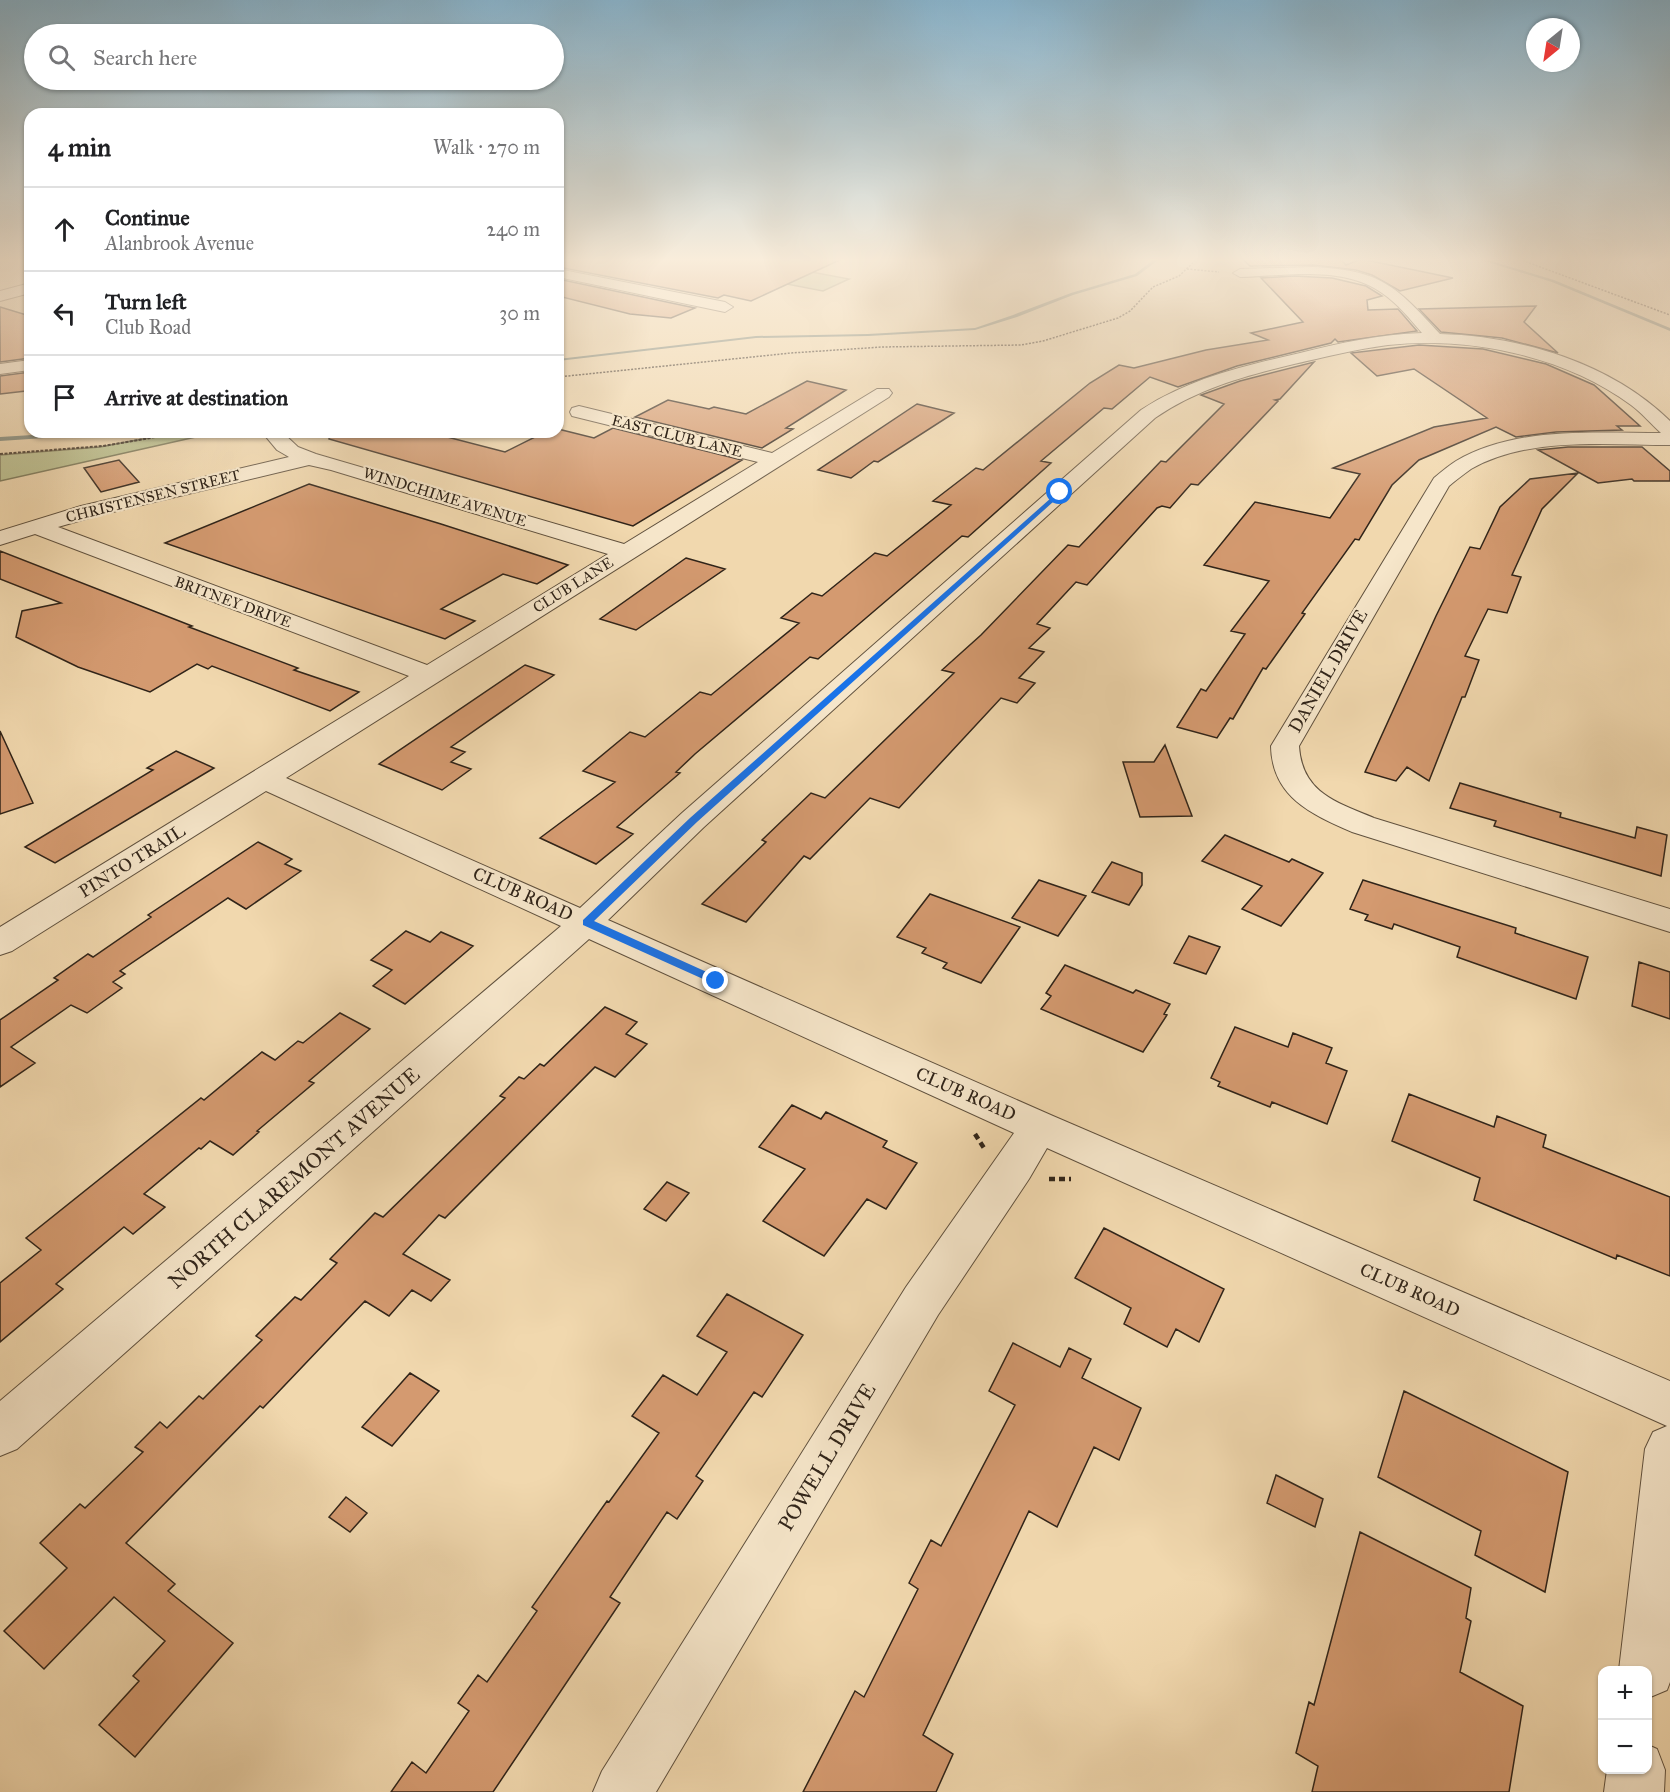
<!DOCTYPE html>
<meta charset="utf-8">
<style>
body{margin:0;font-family:"IM FELL Great Primer",serif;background:#f6f6f6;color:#202124}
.controls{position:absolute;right:18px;bottom:18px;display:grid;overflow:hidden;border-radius:12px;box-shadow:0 2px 4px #0004}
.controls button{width:54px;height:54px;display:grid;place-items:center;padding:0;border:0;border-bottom:2px solid #e0e0e0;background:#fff;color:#202124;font:30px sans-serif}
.compass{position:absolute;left:1526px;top:18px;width:54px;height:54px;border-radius:50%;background:#fff;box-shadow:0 2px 4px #0004;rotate:210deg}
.stop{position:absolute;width:18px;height:18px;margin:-14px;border:4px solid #1a73e8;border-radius:50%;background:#fff}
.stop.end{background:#1a73e8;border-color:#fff;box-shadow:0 2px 6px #0008}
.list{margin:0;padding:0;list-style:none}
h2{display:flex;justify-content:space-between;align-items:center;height:78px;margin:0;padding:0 24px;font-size:26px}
h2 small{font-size:20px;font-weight:400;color:#757577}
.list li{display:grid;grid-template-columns:39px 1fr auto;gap:18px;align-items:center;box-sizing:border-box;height:84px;padding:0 24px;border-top:2px solid #e0e0e0}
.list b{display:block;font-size:22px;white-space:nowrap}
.list p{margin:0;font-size:20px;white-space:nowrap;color:#757577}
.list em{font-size:20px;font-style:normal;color:#757577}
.icon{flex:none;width:33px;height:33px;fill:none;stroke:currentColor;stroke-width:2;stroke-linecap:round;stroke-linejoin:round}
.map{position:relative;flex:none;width:1670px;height:1792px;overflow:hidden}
.search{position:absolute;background:#fff;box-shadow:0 2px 4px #0004;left:24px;top:24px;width:540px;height:66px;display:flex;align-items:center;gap:15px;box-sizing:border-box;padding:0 21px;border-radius:33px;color:#757577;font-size:22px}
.panel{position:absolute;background:#fff;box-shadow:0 2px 4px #0004;left:24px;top:108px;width:540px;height:330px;border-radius:18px}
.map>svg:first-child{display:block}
</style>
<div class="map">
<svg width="1670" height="1792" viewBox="0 0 1670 1792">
<rect width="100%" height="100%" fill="#f1d8ae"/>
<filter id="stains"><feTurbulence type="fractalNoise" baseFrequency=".00333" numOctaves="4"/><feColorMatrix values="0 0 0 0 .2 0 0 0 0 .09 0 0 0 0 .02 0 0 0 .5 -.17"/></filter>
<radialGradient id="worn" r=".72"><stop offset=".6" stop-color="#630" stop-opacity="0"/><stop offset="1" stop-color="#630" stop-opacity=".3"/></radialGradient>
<!-- green -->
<path fill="#b8bf8c" stroke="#747252" stroke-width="1.5" d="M736,258L849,279L823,291L677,263Z
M180,432H218L0,481V455L100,447Z"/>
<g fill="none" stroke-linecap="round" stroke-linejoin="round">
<!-- stream -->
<path fill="#707d72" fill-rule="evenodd" d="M1156,258H1161L1137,276L1073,295L1017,317L975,330L868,336L756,338L558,361V359L756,336L868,334L975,328L1013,315L1071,293L1135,274Z
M1475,258H1481L1554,280L1670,328V331L1552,282Z
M81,432H107L104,434L0,441V437Z"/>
</g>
<!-- building -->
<path fill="#d49a70" stroke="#302419" stroke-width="1.5" d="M558,258H844L751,301L724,295L718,298L558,267Z
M1242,258H1340L1346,265L1361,259L1453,278L1400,291L1372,275L1356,270L1313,265L1250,266Z
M1294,276L1332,278L1366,286L1382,296L1367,300L1368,310L1398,309L1417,331L1338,342L1335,339L1331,343L1237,366L1178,387L1150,377L1112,409L1104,408L1041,461L1051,463L968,537L962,536L818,659L810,657L695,754L676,772L680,773L617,827L633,834L596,864L540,838L615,782L583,771L630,732L645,737L700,692L711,695L799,623L781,618L812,593L822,596L875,553L887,556L951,505L933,501L976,468L983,470L1090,383L1119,365L1134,368L1206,350L1268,340L1251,333L1303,322L1261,278Z
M558,279L695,308L671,318L630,314L558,296Z
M1536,306L1524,322L1558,353L1502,338L1441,332L1419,309Z
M0,307L30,316V358L0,362Z
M1419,345L1483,349L1546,364L1594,385L1640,426H1617L1622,430L1556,432L1516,437L1496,427L1419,460L1392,485L1359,540L1355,539L1302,613L1305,614L1266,669L1263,668L1233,719L1230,718L1217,738L1177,727L1201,689L1206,691L1245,634L1231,631L1269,581L1204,565L1255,502L1330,518L1360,474L1333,468L1434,427L1487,418L1414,369L1377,376L1351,353Z
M1314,362L1280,399L1275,400L1278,401L1198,485L1191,484L1170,508L1162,506L1157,508L1087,585L1076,582L1037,624L1050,628L1029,648L1044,652L1019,678L1035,683L1017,703L1001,698L899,808L870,798L810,859L804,856L746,922L702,904L766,842L762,840L811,793L825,798L954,673L942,670L981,635L1068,545L1079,547L1161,461L1166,462L1224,404L1201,395L1240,381Z
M30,372V388L26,391L0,394V376Z
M807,381L846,390L786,428L793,429L762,448L635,417L668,400L709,409L714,407L746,414Z
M917,404L954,413L878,462L874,461L851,478L818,470Z
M613,428L742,460L633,526L329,439L330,432H428L505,452L545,432H558V429L594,438Z
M1568,447H1642L1670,471V481H1634L1632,479L1598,483L1538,450Z
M119,460L139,482L101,492L84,468Z
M1578,473L1542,509L1512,575L1521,577L1507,613L1488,609L1465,656L1479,660L1465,697H1462L1429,781L1407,767L1396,781L1365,772L1436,616L1470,547L1480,549L1500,507L1530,479Z
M309,484L441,524L568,565L537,584L503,574L441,609L475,621L445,639L165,543Z
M0,551L192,626L189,627L298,668L294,670L359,692L330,711L212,666L208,669L197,664L150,692L78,667L16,637L22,611L61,603L0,579Z
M686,558L725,569L636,630L600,619Z
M525,665L554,675L451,747L465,752L451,762L471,769L442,790L379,764Z
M0,731L33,803L0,814Z
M1165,745L1192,816L1140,817L1123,762H1154Z
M176,751L214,768L55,863L25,847L153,770L147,768Z
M1460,783L1561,813L1560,817L1635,838L1637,827L1667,835L1661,876L1494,826L1496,821L1450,808Z
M1225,835L1289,862L1292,859L1323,873L1281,926L1242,909L1262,886L1202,861Z
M258,842L292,859L285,864L301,871L246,909L228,898L120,971L125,974L113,982L122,988L87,1013L71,1005L11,1047L35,1063L0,1087V1020L58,980L54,978L88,954L93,957L151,917L148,915Z
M1112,862L1142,873V885L1129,905L1092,892Z
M1039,880L1086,896L1058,936L1012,918Z
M1363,880L1516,928L1515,933L1588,957L1576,999L1457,957L1460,947L1394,924L1392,929L1365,920L1368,915L1350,909Z
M930,894L1020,927L981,983L943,968L947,963L922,953L926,948L897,937Z
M406,931L430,942L441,932L473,946L405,1004L373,986L392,970L371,960Z
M1189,936L1220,947L1206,974L1174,963Z
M1639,962L1670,972V1019L1632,1006Z
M1065,965L1133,993L1136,990L1170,1004L1164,1014L1167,1015L1143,1052L1041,1009L1051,996L1046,993Z
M605,1007L637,1022L626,1034L647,1044L615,1077L595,1067L445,1218L439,1215L403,1254L450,1280L431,1301L412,1290L389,1316L365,1301L263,1408L260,1406L126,1543L175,1584L168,1591L233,1643L135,1757L99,1725L139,1681L133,1676L165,1641L114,1597L44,1669L4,1631L67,1568L40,1543L80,1504L85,1508L143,1452L135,1447L160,1422L167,1428L199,1396L203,1399L262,1340L256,1336L295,1297L301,1300L337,1263L330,1259L375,1213L383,1217L505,1098L500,1096L519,1077L524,1079L540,1064L544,1066Z
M340,1013L370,1029L309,1081L314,1083L257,1131L259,1132L233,1155L210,1141L201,1149L199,1148L144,1194L165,1207L133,1234L124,1227L56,1284L63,1289L0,1342V1283L41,1250L26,1238L201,1098L204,1100L262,1052L275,1060L298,1041L303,1043Z
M1235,1027L1288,1047L1293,1033L1332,1048L1326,1063L1347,1071L1327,1124L1272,1102L1270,1107L1218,1086L1220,1082L1211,1078Z
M1409,1094L1494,1127L1497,1116L1546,1135L1543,1147L1670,1197V1276L1617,1255L1616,1259L1474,1200L1480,1178L1392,1141Z
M792,1105L821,1119L826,1112L887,1141L883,1147L917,1163L886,1209L867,1199L824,1256L763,1221L805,1169L759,1147Z
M667,1182L689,1193L666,1221L644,1209Z
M1104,1228L1224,1289L1199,1342L1176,1329L1167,1347L1124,1324L1131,1308L1075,1278Z
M727,1294L803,1335L762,1397L754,1392L696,1476L703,1481L677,1519L667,1512L610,1597L620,1603L493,1792H391L412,1762L426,1773L469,1711L458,1703L478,1675L487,1682L537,1611L532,1607L607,1501L609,1502L659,1433L632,1416L663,1375L697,1395L727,1352L697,1336Z
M1013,1343L1060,1367L1069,1348L1091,1359L1082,1378L1141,1408L1119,1460L1094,1447L1057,1527L1029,1511L923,1735L953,1754L936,1792H803L855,1691L864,1697L918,1589L909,1583L931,1540L941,1546L1015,1405L989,1391Z
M410,1373L439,1391L392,1446L362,1427Z
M1404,1391L1568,1472L1545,1592L1475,1555L1481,1531L1378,1477Z
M1276,1475L1323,1499L1315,1527L1267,1503Z
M346,1497L367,1513L350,1532L329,1517Z
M1360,1532L1471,1588L1466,1618L1471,1621L1460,1672L1523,1706L1509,1792H1312L1318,1766L1296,1753L1309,1702L1314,1705Z"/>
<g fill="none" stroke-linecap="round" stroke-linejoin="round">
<!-- minor casing -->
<g stroke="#60513e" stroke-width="2">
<path id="minor" d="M1313,267C1381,270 1396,286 1440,334C1521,336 1611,363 1670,421V445C1606,445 1529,436 1471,469C1464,474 1456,480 1449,486L1299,746C1302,793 1336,802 1374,818L1670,909V932L1352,832C1311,814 1272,797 1271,746L1434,478C1441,472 1448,466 1456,461C1516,426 1595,433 1661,433C1651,424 1642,413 1631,405C1565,356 1469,336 1388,345C1356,349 1325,357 1294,364C1244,376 1197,389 1155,418L704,827L608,920L1053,1116L1670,1381V1682L1667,1690L1648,1698V1670H1619L1645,1449L1653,1432L1667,1426L1047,1148L1029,1179L938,1315L656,1792H593L602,1771L906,1287L1014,1133L589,939L17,1449L0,1456V1401L561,926L266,791L12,951L0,955V927L409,676L35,534L0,545V531L81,506L289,457L277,450L262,432H282L298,447L316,454L624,544L758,462L572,416L570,412L572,408L579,406L772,453L877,389H889L892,393L889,397L286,778L580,908L682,813L1141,410C1190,378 1244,366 1300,353C1340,343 1380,334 1422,333C1410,319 1398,304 1382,293C1343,265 1285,276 1240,277L1233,273L1240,269ZM309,465L331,470L608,554L427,665L58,527L96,516Z
M558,269L725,302L733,307L725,312L558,277Z
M30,283V293L0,301V291Z
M30,360V370L0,374V364Z
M1648,1745L1657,1749L1665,1770L1664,1792H1604L1607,1770H1648Z"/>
</g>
<!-- path-far2 -->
<path stroke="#302419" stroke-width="1.5" stroke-dasharray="2 1.5" stroke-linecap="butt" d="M1516,258L1670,315
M1187,269L1219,272
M558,377L791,353L882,347L1021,345L1043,341L1118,318L1130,311L1153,287L1179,276L1198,258"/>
<!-- path-far1 -->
<path stroke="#302419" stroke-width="2" stroke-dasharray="3 1.5" stroke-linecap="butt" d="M0,454L103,446L185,432"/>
<!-- path -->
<path stroke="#302419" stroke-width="4.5" stroke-dasharray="6 4" stroke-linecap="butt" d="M975,1134L984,1148
M1049,1179H1071"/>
<!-- minor -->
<use href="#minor" fill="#f6e6ca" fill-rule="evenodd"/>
</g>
<!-- sky -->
<linearGradient id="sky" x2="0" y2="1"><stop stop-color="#89b6d0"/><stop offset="0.51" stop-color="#f9eddb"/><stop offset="1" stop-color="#f9eddb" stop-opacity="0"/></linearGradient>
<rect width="1670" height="509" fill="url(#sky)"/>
<!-- route -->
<path fill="#1a73e8" d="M1060,490L1063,493L697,822L594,921L720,978V983H712L583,925V920L690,818Z"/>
<g text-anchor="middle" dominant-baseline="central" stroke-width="4.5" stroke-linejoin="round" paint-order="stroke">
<!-- far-street labels -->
<g font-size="15" fill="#302419" stroke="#f6e6ca">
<text transform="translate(677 436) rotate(14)">EAST CLUB LANE</text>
<text transform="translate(153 496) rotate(-14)">CHRISTENSEN STREET</text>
<text transform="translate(445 497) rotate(17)">WINDCHIME AVENUE</text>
<text transform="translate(573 585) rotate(-32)">CLUB LANE</text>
<text transform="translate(233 602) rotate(20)">BRITNEY DRIVE</text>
</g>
<!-- street labels -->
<g font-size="18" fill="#302419" stroke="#f6e6ca">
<text transform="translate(1328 671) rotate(-60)">DANIEL DRIVE</text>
<text transform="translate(132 861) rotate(-32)">PINTO TRAIL</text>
<text transform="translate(523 894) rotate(24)">CLUB ROAD</text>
<text transform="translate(966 1094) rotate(24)">CLUB ROAD</text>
<text transform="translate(1410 1290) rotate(24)">CLUB ROAD</text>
</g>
<!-- near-street labels -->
<g font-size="21" fill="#302419" stroke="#f6e6ca">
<text transform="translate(294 1178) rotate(-41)">NORTH CLAREMONT AVENUE</text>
<text transform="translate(827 1457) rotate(-59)">POWELL DRIVE</text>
</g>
</g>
<rect width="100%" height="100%" filter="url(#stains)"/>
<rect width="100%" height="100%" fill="url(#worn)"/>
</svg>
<div class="controls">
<button>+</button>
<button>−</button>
</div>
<svg class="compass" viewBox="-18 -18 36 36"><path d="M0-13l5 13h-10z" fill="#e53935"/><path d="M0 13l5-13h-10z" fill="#757577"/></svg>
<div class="stop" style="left:1060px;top:492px"></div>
<div class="stop end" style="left:716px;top:981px"></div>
<div class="search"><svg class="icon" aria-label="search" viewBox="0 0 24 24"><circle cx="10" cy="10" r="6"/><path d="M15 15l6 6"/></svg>Search here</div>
<section class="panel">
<h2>4 min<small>Walk · 270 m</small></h2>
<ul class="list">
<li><svg class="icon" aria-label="ahead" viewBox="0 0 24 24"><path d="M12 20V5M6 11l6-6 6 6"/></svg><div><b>Continue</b><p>Alanbrook Avenue</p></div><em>240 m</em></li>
<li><svg class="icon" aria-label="left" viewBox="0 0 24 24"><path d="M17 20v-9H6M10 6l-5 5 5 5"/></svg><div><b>Turn left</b><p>Club Road</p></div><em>30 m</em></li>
<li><svg class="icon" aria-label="arrive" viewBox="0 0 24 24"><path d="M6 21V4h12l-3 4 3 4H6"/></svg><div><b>Arrive at destination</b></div></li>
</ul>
</section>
</div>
